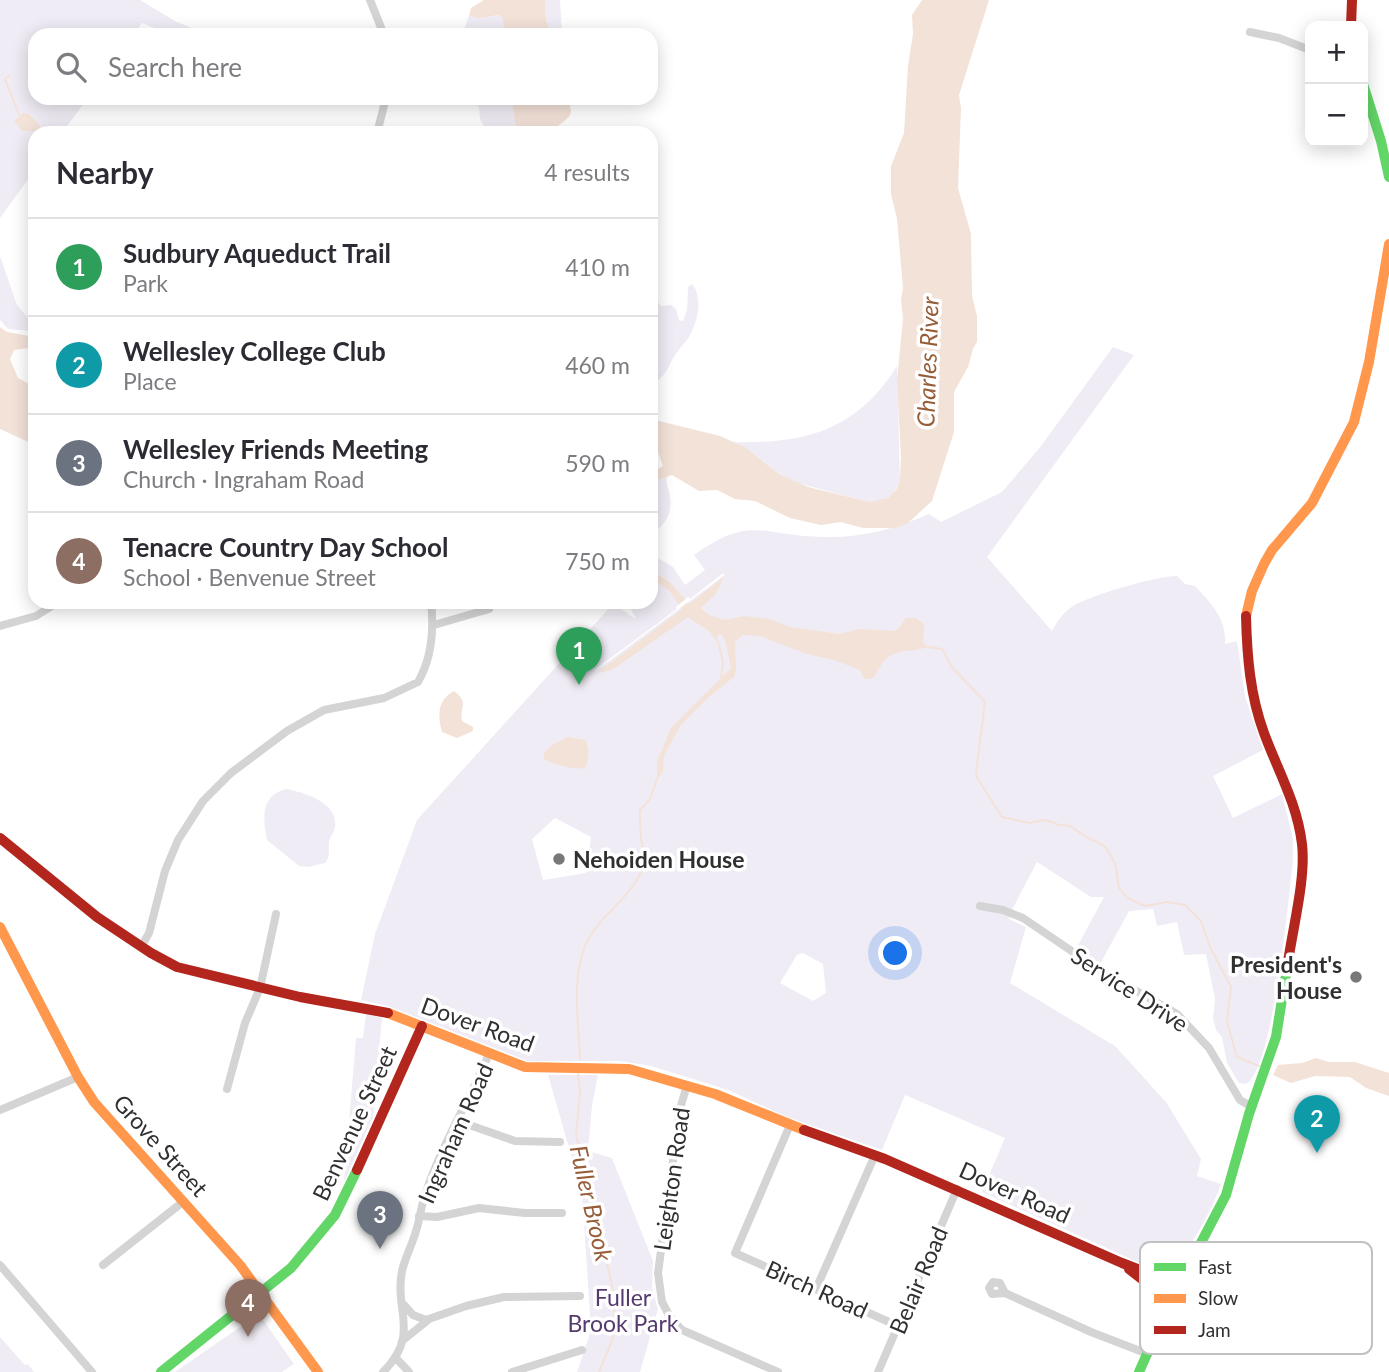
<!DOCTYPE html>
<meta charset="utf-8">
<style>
body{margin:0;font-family:Lato,sans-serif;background:#f2f2f3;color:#2b2b33}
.controls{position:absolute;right:21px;top:21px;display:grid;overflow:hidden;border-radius:14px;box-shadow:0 4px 18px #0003}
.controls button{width:63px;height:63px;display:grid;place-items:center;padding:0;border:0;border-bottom:2px solid #e1e1e2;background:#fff;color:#2b2b33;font:35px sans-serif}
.you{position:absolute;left:896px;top:954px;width:24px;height:24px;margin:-18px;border:5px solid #fff;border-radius:50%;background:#1a73e8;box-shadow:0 0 0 10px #1a73e833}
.badge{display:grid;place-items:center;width:46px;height:46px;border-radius:50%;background:#2563eb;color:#fff;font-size:23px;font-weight:700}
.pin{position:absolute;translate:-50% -58px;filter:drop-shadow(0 2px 4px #0008)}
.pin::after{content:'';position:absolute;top:37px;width:24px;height:21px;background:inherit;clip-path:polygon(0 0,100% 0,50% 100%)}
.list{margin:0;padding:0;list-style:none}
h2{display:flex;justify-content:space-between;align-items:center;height:91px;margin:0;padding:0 28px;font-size:30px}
h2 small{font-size:23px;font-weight:400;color:#7c7c81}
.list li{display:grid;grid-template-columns:46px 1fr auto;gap:21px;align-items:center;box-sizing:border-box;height:98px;padding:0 28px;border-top:2px solid #e1e1e2}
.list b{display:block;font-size:26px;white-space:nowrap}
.list p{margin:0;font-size:23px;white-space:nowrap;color:#7c7c81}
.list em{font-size:23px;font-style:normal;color:#7c7c81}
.icon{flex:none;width:38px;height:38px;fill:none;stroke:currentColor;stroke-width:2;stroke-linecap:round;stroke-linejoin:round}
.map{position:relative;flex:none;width:1389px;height:1372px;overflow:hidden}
.search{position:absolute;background:#fff;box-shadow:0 4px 18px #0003;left:28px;top:28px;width:630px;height:77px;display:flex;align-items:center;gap:18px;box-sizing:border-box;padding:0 24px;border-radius:21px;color:#7c7c81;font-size:26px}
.panel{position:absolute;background:#fff;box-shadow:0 4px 18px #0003;left:28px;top:126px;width:630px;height:483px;border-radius:21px}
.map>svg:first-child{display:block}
</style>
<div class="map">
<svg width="1389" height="1372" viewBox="0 0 1389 1372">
<rect width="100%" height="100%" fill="#fff"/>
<!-- green -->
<path fill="#f0ecf5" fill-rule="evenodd" d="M0,0H140L175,21L208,35H172L142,23L133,35H35V98H88L62,133H35V170L0,218Z
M545,0H560L562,35H551L546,19Z
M499,15L503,19L504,35H462L469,16L479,18Z
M471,98H511L517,133H488L480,119L479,107Z
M0,256L17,305L35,326L30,331L8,329L0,320Z
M692,284C704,298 697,323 689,337C685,343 679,349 675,355C667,368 666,378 651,384V293L661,306L671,305L676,309L679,320L683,321L687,310L688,287Z
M1113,347L1134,355L987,557L1052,631C1057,622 1063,612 1073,606C1091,595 1156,576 1177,576L1185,584L1195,586C1211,603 1227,619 1225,644L1237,641L1245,696L1263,750L1213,776L1233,818L1282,794L1293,839V861C1288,900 1274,1067 1246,1084L1239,1083L1227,1063L1222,1037L1216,1030L1213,1019L1215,999L1206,954L1184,955L1177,922L1157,926L1153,909L1129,911L1099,966L1076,949L1104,897H1091L1037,862L1013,908L1009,919L1026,927L1010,983L1115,1046L1166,1102L1201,1159L1197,1176L1221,1184C1215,1203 1187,1260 1168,1267C1162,1270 1157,1269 1151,1268L982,1192L1005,1138L905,1095L882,1150L787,1117L728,1090L651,1066L620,1061H528L388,1006L361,1000L375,934L417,820L613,604L636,619L631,609L624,602H651V582C660,581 666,588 672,595L677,591C670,582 663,574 651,573V554L673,567L685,585L705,570L694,555C751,514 762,536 823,537C861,538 895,529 929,514L941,522L1002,492L1041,446ZM555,818L591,837L586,873L543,880L532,839ZM803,953L823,964L826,993L813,1001L780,983L797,955Z
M897,366L900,480L893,495L882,501L869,502L797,483L779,474L753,453L732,442C805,444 856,431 897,366Z
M668,475C665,482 667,484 669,491C674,510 667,525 651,534V482Z
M286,789C304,792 339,803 335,827C334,833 330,836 329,842C328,851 331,856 325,863L308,867L299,866L267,840C263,818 260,796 286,789Z
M366,1014L382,1018L373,1117L344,1182L356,1038H363Z
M548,1075H598L592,1106L588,1151L612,1158L653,1261L652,1289L658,1309L640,1372H577L591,1330L582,1193Z
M259,1314L294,1364L282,1372H175Z
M0,1337L25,1365L28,1364L34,1372H0Z"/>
<!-- water -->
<path fill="#f3e2d8" d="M484,0H545L546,19L551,35H504L503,19L499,15L479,18L469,16L471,8Z
M922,0H989L959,95L961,108L958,188L971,234L972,296L977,316V342L973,349L968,367L954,392V432L932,501L908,523L896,528H863L841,522L821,525L790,518L755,501L735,499L717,490L699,491L672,475L651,482V473L663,466L658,452L651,449V419L720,436L745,447L779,474L808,487L870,502L888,498L896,490L900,480L901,458L897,380L903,319L901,300L903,288L897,219L891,194V166L904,133L908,66L913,34L912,15Z
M511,98H567C576,119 568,116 555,129L554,133H517Z
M23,113L29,114L40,125L39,131H22L14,121Z
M0,327L7,332L35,337V347L14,350L10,359L18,378L35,387V445L0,429Z
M651,573C668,575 678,592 689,604L724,577L716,594L701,608L709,615L725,620L744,616L769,619L790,627L839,634L860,629L893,631L898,629L906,618H916L924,624L923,643L929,647C898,655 890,645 874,678L864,679L860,670L834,660L807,654L760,636L742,635L735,642L736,670L734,677L710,696L680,726L664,756L663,771L657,780V761L671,728L731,668L726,644L722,634L717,635L720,646L710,632L688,617L612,670L597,673L682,609C674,598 666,582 651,582Z
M454,691C470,703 459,706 462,721L473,727V731L457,738L442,732C437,715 438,699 454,691Z
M568,737L585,740C590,750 589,758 585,768C575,770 553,765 544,759V753L552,745Z
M1316,1058L1329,1062H1355L1389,1073V1096L1366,1088L1350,1077L1315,1076L1291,1083L1273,1075L1278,1065L1302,1063Z"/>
<!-- pier -->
<path fill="#fff" d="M722,574H726L593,673L597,668L677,609L676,607L688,597L690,599Z"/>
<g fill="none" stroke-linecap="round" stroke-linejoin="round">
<!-- stream -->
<path stroke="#f3e2d8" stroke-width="2" d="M9,76L5,79L19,115
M719,645L723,663L721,677
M928,647L942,649L951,666L985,702L976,773L978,779L1002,817L1029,823L1046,820L1059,825L1070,826L1086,837L1103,845L1108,851L1115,863L1119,888L1127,898L1145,906L1167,902L1185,905L1201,921L1210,947L1231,987L1227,1022L1237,1057L1259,1066
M580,1059C579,1023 571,981 585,946C598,914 640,894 645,858C646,851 641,844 641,837C640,828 640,819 640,810L650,799L657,779
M578,1074L580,1093L576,1136L587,1169L615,1300L613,1338L599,1372"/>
<!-- street -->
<path stroke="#d4d4d4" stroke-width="8" d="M370,0L384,35
M1250,32L1279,38L1310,50
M377,133L386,98
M434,625L489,609
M0,626L36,616L58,602
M980,906L1003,910L1023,918L1101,971L1177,1014L1209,1048L1240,1100L1252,1107
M141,947L149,933L165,871L178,840L203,801L231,773L287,731L324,710L384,698L418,682C432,658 434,629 431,602
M687,1085L680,1109L658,1273L662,1302L670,1317L682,1330L778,1372
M227,1089L245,1023L260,988L276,914
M0,1110L78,1077
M458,1121L515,1141L560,1142
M790,1125L735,1253L898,1326
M419,1216L437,1217L479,1208L525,1213H562
M0,1265L92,1372
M103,1265L184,1201
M993,1282L1000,1283L1005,1293L992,1294L989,1288Z
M816,1289L875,1155
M1005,1293L1091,1332L1148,1354
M404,1305L413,1315L426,1320L466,1306L504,1297L580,1296
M402,1341L427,1321
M395,1357L409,1372
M383,1372C421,1334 394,1311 402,1271C405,1258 412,1245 416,1231C420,1219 421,1206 425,1195C441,1146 469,1101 489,1054
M512,1372L582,1350
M878,1372L957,1189"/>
<!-- fast -->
<path stroke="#63d668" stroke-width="10" d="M1363,84L1381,141L1389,177
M161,1372L291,1268L335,1215L357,1170
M1139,1372L1172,1298L1226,1195L1249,1114L1276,1037L1288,962"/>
<!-- slow -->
<path stroke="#ff974d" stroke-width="10" d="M1246,616L1252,591L1264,564L1272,550L1312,503L1354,422L1369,362L1389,244
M0,927L78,1077L94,1102L240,1265L318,1372
M388,1013L525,1067L629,1069L715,1094L804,1130"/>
<!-- jam -->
<path stroke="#b3261e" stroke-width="10" d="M1351,26L1352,0
M1246,616C1247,656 1250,695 1264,733C1278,771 1297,803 1302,844C1306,878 1293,927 1288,962
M0,838L97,917L151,953L177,967L300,997L388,1013
M804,1130L885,1159L1122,1263L1179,1285
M357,1170L422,1026
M1129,1269L1156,1290L1172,1298"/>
</g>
<!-- markers -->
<g fill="#787878" stroke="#fff" stroke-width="2.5">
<circle cx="559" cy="859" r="7"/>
<circle cx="1356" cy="977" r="7"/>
</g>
<g text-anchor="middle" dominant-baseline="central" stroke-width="7" stroke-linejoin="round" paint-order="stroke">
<!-- poi labels -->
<g font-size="23" font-weight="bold" fill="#303030" stroke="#fff" text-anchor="start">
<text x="573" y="859">Nehoiden House</text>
<text x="1342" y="964" text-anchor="end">President's<tspan x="1342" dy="26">House</tspan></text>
</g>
<!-- street labels -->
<g font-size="23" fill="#303030" stroke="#fff">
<text transform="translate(1130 989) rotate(33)">Service Drive</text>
<text transform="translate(478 1024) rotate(20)">Dover Road</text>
<text transform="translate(354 1123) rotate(-65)">Benvenue Street</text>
<text transform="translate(455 1133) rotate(-66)">Ingraham Road</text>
<text transform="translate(161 1145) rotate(48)">Grove Street</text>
<text transform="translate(671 1179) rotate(-82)">Leighton Road</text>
<text transform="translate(1015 1192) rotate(24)">Dover Road</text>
<text transform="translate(918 1280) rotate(-67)">Belair Road</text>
<text transform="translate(817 1289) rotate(24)">Birch Road</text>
</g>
<!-- park labels -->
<g font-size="23" fill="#553a6e" stroke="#fff">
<text x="623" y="1297">Fuller<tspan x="623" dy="26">Brook Park</tspan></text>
</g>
<!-- water labels -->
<g font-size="24" font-style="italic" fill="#975c38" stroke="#fff">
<text transform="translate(927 362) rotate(-88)">Charles River</text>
<text transform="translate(592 1203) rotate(77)">Fuller Brook</text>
</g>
</g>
<!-- legend -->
<rect x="1140" y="1242" width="232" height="112" rx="10" fill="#fff" stroke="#c1c1c1" stroke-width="2"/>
<rect x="1154" y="1263" width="32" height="8" fill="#63d668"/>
<rect x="1154" y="1294" width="32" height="9" fill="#ff974d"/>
<rect x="1154" y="1326" width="32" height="8" fill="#b3261e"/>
<g font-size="19" fill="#303030">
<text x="1198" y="1274">Fast</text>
<text x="1198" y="1305">Slow</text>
<text x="1198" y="1337">Jam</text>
</g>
</svg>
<div class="controls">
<button>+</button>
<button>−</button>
</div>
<div class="you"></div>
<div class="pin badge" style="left:579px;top:685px;background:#2e9e5b">1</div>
<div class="pin badge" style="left:1317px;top:1153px;background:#0f9aa8">2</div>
<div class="pin badge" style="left:380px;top:1249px;background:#6b7280">3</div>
<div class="pin badge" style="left:248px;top:1337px;background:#8d6e63">4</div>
<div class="search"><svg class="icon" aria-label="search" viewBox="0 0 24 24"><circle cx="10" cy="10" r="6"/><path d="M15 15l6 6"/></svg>Search here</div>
<section class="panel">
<h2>Nearby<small>4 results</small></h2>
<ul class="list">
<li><span class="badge" style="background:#2e9e5b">1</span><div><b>Sudbury Aqueduct Trail</b><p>Park</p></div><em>410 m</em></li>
<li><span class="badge" style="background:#0f9aa8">2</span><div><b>Wellesley College Club</b><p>Place</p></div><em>460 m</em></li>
<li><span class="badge" style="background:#6b7280">3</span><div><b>Wellesley Friends Meeting</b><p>Church · Ingraham Road</p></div><em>590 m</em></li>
<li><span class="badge" style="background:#8d6e63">4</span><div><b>Tenacre Country Day School</b><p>School · Benvenue Street</p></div><em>750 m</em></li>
</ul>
</section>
</div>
